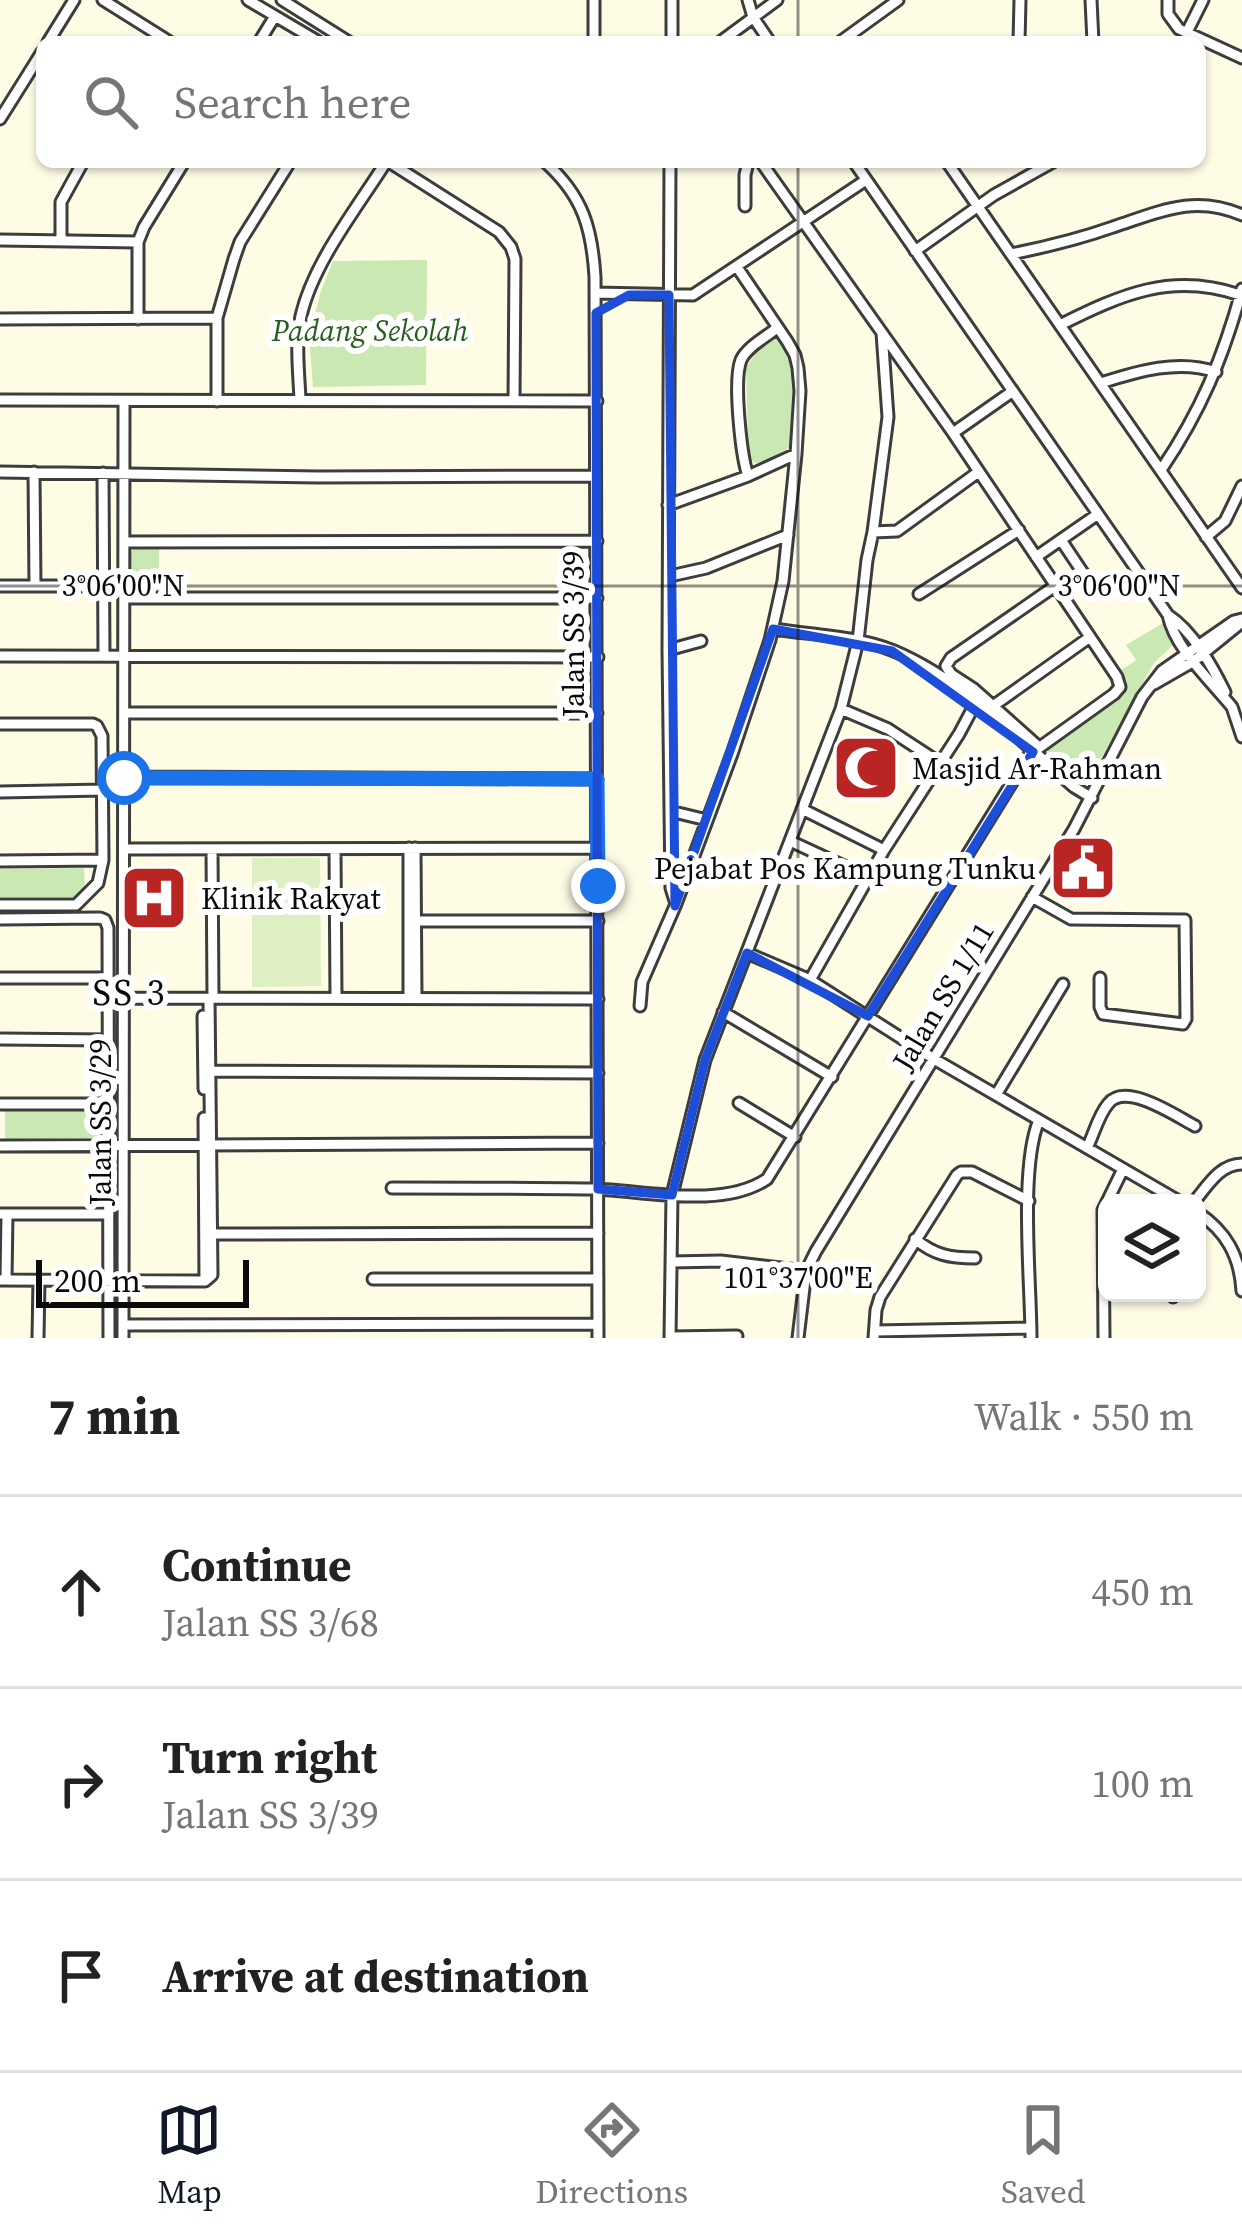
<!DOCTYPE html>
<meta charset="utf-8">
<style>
body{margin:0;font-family:"Source Serif 4",serif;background:#f6f6f6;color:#222}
.controls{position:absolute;right:36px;bottom:36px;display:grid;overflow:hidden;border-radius:18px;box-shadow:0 3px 9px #0004}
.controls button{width:108px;height:108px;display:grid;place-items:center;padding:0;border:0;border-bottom:3px solid #e0e0e0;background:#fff;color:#222;font:60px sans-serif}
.scale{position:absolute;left:36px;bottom:30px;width:213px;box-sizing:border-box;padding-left:12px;border:6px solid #0a0a0a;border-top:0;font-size:33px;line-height:42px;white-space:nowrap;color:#0a0a0a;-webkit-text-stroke:9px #fff;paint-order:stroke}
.stop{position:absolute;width:36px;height:36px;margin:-27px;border:9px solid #1a73e8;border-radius:50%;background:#fff}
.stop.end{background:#1a73e8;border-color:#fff;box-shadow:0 3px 12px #0008}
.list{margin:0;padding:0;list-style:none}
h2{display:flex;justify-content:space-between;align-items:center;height:156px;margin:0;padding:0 48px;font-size:51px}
h2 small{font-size:39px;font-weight:400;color:#767676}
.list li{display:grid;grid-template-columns:78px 1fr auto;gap:36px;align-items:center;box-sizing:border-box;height:192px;padding:0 48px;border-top:3px solid #e0e0e0}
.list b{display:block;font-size:45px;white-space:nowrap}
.list p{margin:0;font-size:39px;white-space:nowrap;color:#767676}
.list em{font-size:39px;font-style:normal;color:#767676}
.icon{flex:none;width:66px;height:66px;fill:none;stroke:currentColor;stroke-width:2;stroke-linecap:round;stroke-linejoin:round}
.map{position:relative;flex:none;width:1242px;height:1338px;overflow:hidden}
.search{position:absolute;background:#fff;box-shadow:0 3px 9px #0004;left:36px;right:36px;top:36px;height:132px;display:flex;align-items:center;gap:30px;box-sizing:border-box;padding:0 42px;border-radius:18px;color:#767676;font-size:45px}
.sheet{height:732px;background:#fff}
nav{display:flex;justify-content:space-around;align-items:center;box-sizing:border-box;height:168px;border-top:3px solid #e0e0e0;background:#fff;font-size:33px;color:#767676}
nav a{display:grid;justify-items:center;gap:6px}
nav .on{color:#111827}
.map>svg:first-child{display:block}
</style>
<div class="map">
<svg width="1242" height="1338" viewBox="0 0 1242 1338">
<rect width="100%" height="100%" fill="#fffce6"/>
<!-- green -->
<path fill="#cae8b1" d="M427,260L426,385L313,387L309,336L321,291L333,261Z
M779,335L792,354L797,389L792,446L763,463H755L750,459L748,446L746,367L756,353Z
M135,547H159V593H147V580H132L131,552Z
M1163,623L1173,645L1154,663L1086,785L1047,758L1048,749L1125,691L1126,680L1120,671L1136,660L1126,645Z
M84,868L85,890L75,897H0V869Z
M5,1107H104V1140H5Z"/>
<!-- pitch -->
<path fill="#ddefc3" d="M252,858H320L321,986L252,987Z"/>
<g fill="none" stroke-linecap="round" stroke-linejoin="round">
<!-- minor casing -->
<g stroke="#3d3d3d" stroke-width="15">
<path id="minor" d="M103,0L170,42
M248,0L319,42
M282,0L349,42
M594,0V42
M672,0V42
M748,0L753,17L770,42
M1091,0L1093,42
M1168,0V14L1179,29L1242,58
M1187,32L1203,0
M48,42L74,0
M259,42L275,16
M720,42L777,0
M840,42L898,0
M1019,42L1020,0
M0,119L42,52
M389,162L499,232L511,247L515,259L514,400
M545,162C583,196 592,228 595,277L598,1338
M670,162L668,650L671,888L676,904
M854,162L1168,615C1175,649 1211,681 1232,707
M947,162L1242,588
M745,206V175L748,162
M0,240L138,242
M61,241V202L83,162
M915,251L994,195L1053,162
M1011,254C1046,247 1079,239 1113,227C1159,212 1194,194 1242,215
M595,293L693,295L866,180
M0,319L217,318
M138,319V242L144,227L184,162
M1060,325C1122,294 1172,272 1240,295
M1101,383C1138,371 1179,359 1216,372
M0,400L597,401
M300,400C299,373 295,343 301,316C313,263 357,208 386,162
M217,401V318L234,259L240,242L290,162
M953,433L1013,391
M1161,470C1201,411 1223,358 1242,289
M0,472L318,477L595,476
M34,472L35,586
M103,473L104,656
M748,476C741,455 733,380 741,360C747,347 766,337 777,328
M668,505L748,476L796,454
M873,532L897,531L977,473
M1206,537L1225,521L1242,486
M1061,540L1095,591
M124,542L597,541
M1036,557L1098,514
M670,576L706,568L788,535
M0,586H104
M919,594L1019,530
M124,598H597
M1168,615C1193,631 1212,666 1225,692
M773,629C813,635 857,636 894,651C963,680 1018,739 1074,787L1092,798
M668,650L701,641
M0,656L598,657
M1154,684L1194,661L1242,622
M993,706L1090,637
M1232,707L1242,737
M841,709L888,729L940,763
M124,713H597
M0,724H93L97,726L102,736L103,860L98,883L76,905H0
M1039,747L974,689L951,674L946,666L951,658L1055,586
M124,777L597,779
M0,792L103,790
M802,809L884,850
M670,811L707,820
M790,841L870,878
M409,848V998
M415,848L416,998
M124,849L597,848
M212,849L213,998
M335,849L336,998
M0,861L103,860
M1032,897L1071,919L1185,920L1186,1019L1183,1024L1103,1014L1100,1007V978
M0,919L100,918L105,920L108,928L109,1338
M416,921H598
M747,953L810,980L934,1059L1182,1203
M0,978H108
M810,980L884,850L959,734L976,702
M124,998L598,999
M640,1006L642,982L676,904L732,754L770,640L783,581L796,454L800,391L798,368L795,355L787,341L737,267
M723,1012L832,1077
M203,1016L204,1089
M0,1039L108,1040
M210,1071L598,1073
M996,1095L1063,984
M739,1103L795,1137
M0,1104H108
M204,1118L205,1281
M0,1146L598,1143
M1087,1148C1094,1134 1098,1116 1108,1104C1125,1081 1176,1116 1195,1126
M392,1188C460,1188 528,1188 595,1189C647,1191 723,1209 767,1179L1029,755L1114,694L1120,687L1117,677L953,433L761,162
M1193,1203C1207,1187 1219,1164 1242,1164
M1197,1212C1226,1231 1240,1256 1242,1291
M0,1214H109
M212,1234L598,1233
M915,1239C934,1255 950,1258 975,1258
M671,1262L721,1261L806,1271
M373,1279H598
M0,1280L205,1281
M6,1280L7,1214
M205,1281L212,1275L209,998
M1173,1293V1297
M123,1325L598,1324
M875,1331L1031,1328
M670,1337L737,1336
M38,1338L39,1280
M123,1338L124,401
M670,1338L672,1195L705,1060L841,709L858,641L867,560L873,532L888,417L882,333
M798,1338L806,1271L816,1251L1074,829L1142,697L1162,671L1234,621L1242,619
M874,1338L876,1310L880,1297L957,1175L961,1172H972L1029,1201
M1031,1338C1031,1282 1019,1168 1039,1120
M1104,1338L1103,1210L1123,1169"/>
</g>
<!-- minor -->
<use href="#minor" stroke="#fff" stroke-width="9"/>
</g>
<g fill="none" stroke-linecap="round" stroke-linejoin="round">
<!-- route -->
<path stroke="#1a73e8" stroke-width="15" d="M124,778L597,779L598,886"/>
</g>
<!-- marked area -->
<path fill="none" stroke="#1d4ed8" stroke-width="9" stroke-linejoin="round" d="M629,295H669L675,906L773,629L892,651L1033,752L868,1016L747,953L705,1060L672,1195L598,1189L596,313Z"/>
<!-- ticks -->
<path fill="none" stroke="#0a0a0a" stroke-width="3" stroke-opacity="0.45" d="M798,0V42M798,162V1338M0,586H1242"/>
<!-- icons -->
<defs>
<g id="mosque-square" transform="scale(3.45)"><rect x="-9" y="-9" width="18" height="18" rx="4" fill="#b82523" stroke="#fff"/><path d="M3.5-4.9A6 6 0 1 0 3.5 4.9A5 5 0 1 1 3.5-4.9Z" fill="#fff"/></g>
<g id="civic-square" transform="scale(3.45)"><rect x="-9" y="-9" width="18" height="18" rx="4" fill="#b82523" stroke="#fff"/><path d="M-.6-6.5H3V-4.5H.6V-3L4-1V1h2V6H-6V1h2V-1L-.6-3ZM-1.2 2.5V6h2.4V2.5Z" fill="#fff"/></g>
<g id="hospital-square" transform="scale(3.45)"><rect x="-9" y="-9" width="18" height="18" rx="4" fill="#b82523" stroke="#fff"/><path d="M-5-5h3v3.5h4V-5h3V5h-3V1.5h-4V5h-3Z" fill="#fff"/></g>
</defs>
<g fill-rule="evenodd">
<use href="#mosque-square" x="866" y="768"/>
<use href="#civic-square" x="1083" y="868"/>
<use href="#hospital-square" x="154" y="898"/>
</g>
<g text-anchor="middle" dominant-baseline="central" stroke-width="12" stroke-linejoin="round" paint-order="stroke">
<!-- park labels -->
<g font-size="30" font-style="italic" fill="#265f1c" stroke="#fff">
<text x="370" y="330">Padang Sekolah</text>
</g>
<!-- street labels -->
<g font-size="30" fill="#0a0a0a" stroke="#fff">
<text transform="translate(573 634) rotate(-90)">Jalan SS 3/39</text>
<text transform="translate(943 996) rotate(-59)">Jalan SS 1/11</text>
<text transform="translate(100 1122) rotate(-90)">Jalan SS 3/29</text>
</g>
<!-- poi labels -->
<g font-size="30" fill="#0a0a0a" stroke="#fff" text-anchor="start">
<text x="912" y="768">Masjid Ar-Rahman</text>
<text x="1036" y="868" text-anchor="end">Pejabat Pos Kampung Tunku</text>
<text x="201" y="898">Klinik Rakyat</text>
</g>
<!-- quarter labels -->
<g font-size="36" letter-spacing="3" fill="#0a0a0a" stroke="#fff">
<text x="130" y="992">SS 3</text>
</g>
</g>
<g font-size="30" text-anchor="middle" fill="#0a0a0a" stroke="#fff" stroke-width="12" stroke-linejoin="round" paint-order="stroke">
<text x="123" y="596">3°06'00"N</text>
<text x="1119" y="596">3°06'00"N</text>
<text x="798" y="1288">101°37'00"E</text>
</g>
</svg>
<div class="controls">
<button><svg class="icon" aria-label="layers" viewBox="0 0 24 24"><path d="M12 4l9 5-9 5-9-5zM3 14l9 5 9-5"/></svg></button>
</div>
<div class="scale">200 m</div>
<div class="stop" style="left:124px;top:778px"></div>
<div class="stop end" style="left:598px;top:886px"></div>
<div class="search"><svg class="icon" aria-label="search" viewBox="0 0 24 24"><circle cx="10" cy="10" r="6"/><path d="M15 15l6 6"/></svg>Search here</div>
</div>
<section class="sheet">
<h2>7 min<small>Walk · 550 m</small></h2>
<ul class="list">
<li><svg class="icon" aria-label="ahead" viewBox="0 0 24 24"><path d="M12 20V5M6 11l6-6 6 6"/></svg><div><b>Continue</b><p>Jalan SS 3/68</p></div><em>450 m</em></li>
<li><svg class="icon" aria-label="right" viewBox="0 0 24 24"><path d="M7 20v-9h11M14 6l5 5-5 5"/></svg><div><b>Turn right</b><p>Jalan SS 3/39</p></div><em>100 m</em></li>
<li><svg class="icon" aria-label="arrive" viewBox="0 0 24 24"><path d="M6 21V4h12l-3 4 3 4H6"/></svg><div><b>Arrive at destination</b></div></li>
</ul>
</section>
<nav>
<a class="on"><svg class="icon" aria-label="map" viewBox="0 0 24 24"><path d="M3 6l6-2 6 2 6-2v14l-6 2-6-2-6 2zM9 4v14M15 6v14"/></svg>Map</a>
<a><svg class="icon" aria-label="directions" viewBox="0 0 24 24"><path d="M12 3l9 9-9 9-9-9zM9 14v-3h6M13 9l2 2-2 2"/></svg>Directions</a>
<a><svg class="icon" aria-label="saved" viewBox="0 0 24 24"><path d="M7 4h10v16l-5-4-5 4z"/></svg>Saved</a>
</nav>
